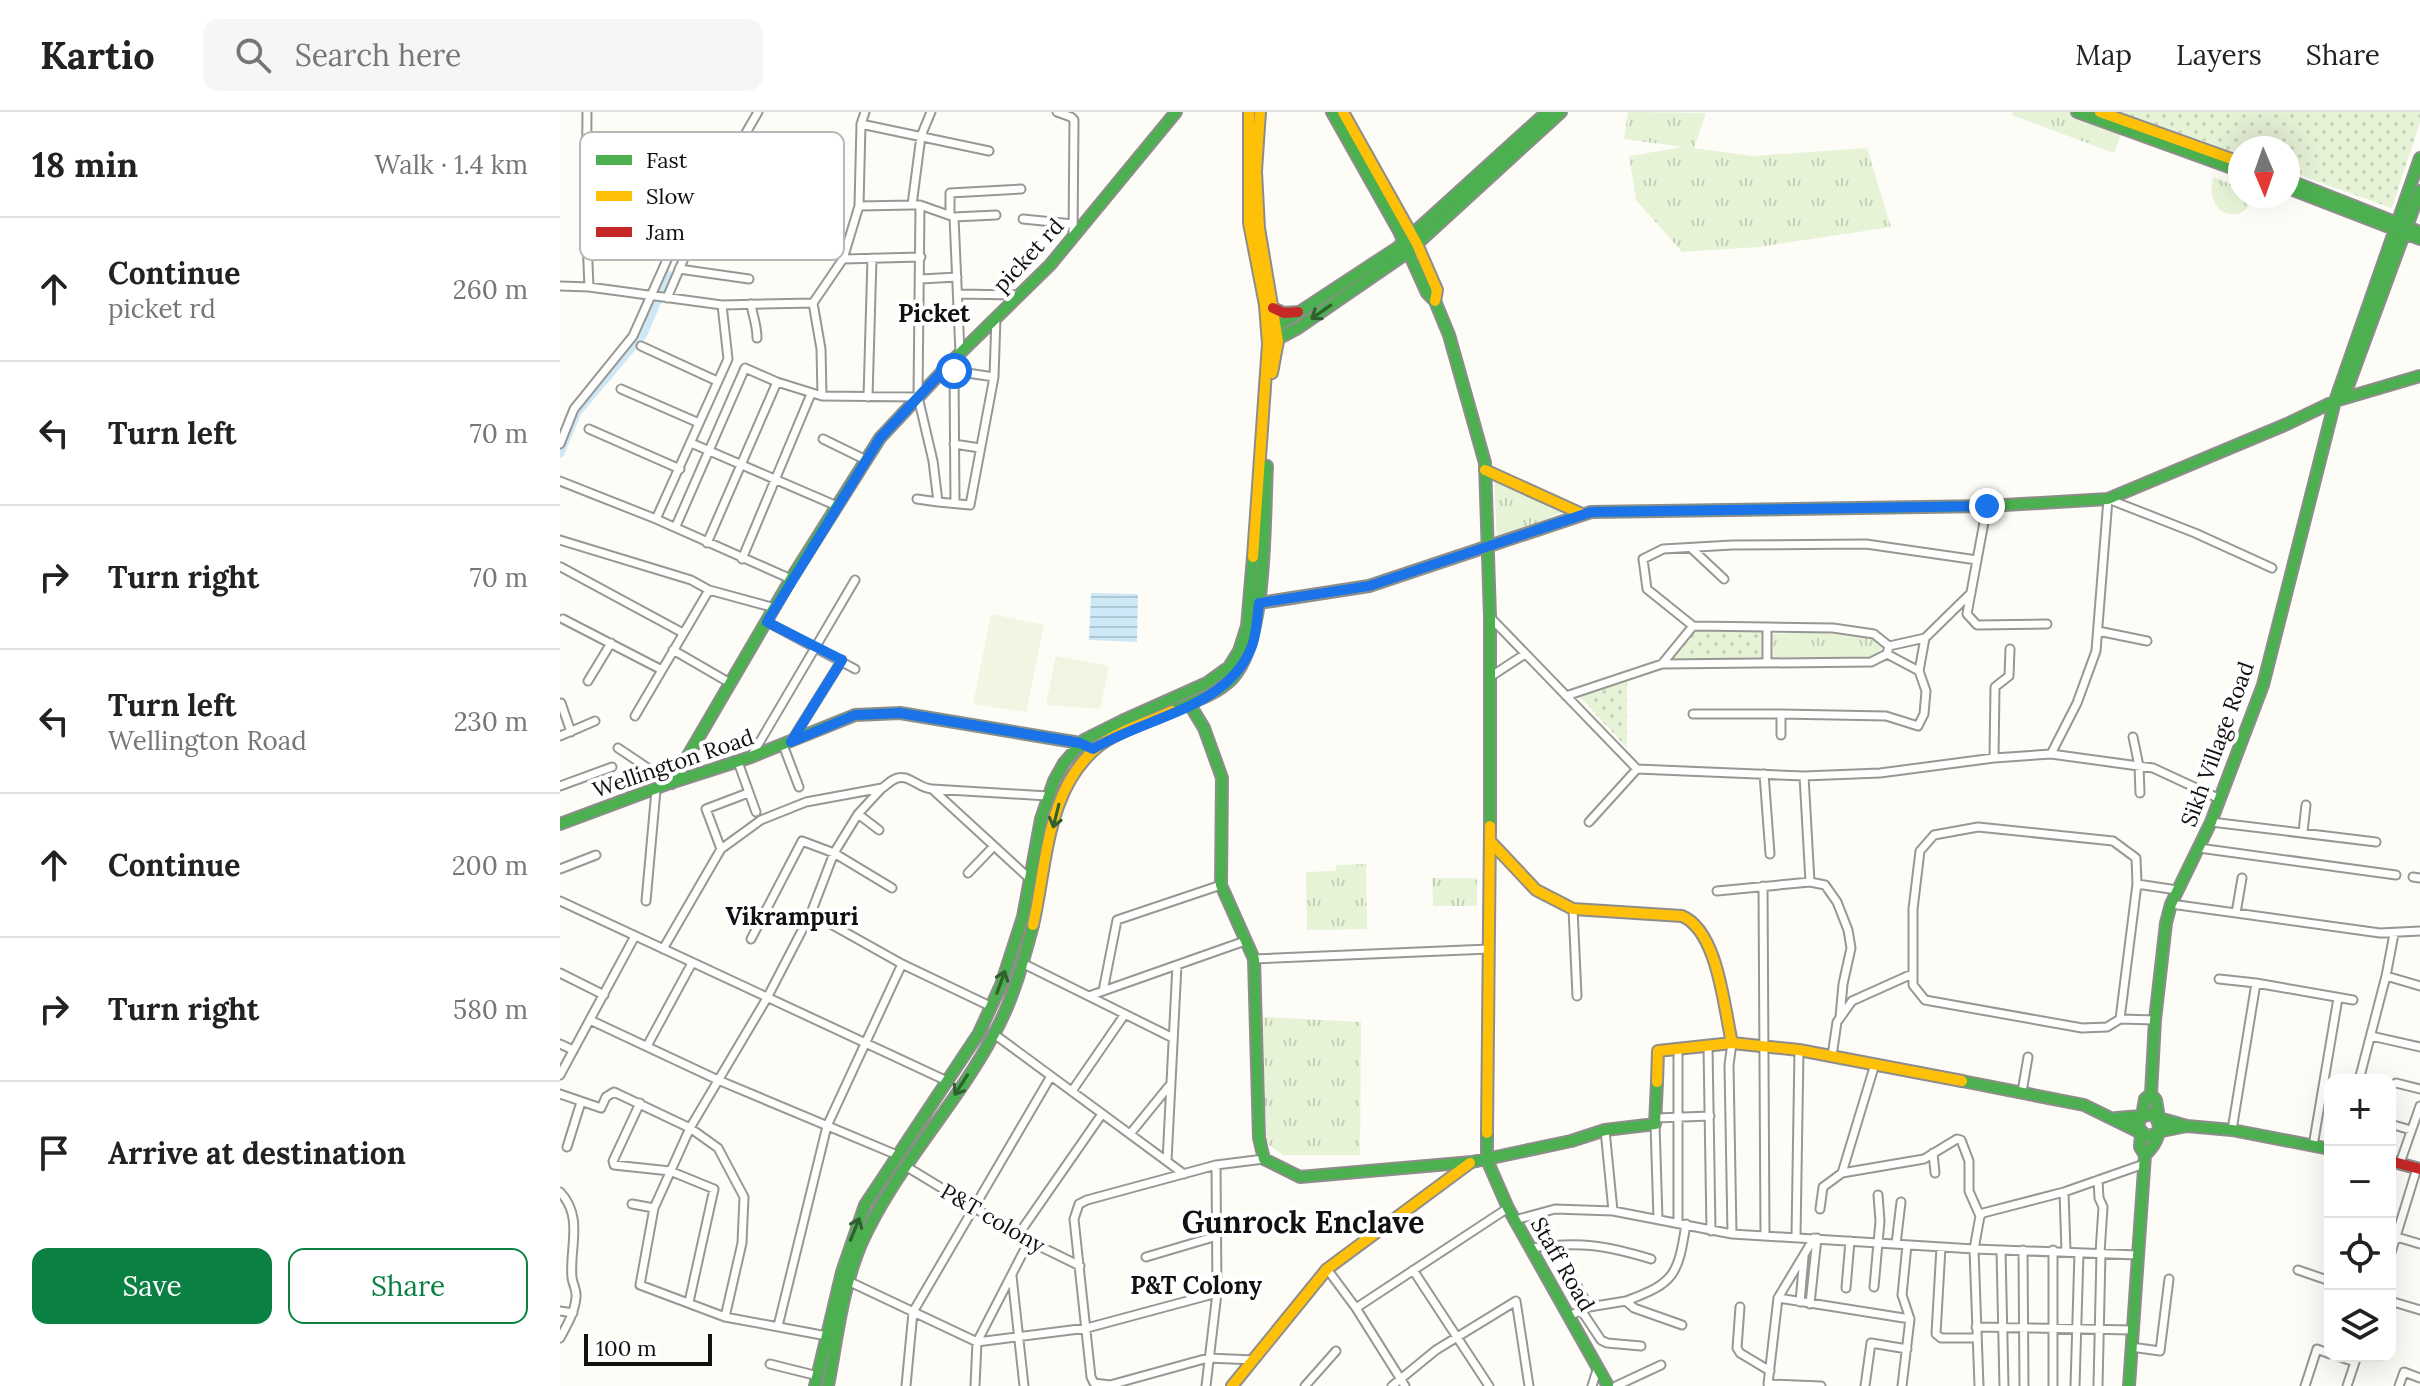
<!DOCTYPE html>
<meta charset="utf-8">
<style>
body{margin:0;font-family:Lora,serif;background:#f6f6f6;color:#222}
.controls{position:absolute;right:24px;bottom:24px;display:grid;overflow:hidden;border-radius:16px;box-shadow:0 8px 32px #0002}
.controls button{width:72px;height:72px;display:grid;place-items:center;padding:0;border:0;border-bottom:2px solid #e0e0e0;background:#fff;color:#222;font:40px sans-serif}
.compass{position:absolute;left:1668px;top:24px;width:72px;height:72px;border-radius:50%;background:#fff;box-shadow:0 8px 32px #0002;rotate:178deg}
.scale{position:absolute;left:24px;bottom:20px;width:128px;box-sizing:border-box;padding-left:8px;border:4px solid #111;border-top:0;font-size:22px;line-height:28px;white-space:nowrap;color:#111;-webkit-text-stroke:6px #fff;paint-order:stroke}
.stop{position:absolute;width:24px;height:24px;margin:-18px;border:6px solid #1a73e8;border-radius:50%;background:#fff}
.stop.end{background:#1a73e8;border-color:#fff;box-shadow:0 2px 8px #0008}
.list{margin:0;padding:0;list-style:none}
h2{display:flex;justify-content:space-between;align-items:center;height:104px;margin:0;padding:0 32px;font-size:34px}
h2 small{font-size:26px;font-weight:400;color:#767676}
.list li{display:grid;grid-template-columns:52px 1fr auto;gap:24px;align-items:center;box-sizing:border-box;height:144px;padding:0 32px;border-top:2px solid #e0e0e0}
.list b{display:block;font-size:30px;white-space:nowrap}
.list p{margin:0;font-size:26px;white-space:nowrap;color:#767676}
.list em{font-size:26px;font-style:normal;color:#767676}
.actions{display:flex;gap:16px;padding:24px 32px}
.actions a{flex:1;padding:18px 0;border:2px solid #0b8043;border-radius:16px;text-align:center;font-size:28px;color:#0b8043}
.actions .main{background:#0b8043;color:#fff}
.icon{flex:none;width:44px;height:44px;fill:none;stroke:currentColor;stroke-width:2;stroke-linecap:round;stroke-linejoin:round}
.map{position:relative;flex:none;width:1860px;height:1274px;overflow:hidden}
header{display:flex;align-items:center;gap:48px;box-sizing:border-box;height:112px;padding:0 40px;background:#fff;border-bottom:2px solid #e0e0e0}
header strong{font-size:38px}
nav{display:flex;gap:44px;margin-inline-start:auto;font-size:28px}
.search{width:560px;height:72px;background:#f6f6f6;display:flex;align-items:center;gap:20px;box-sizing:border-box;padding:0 28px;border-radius:16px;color:#767676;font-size:30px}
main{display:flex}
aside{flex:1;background:#fff}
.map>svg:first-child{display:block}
</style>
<header>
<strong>Kartio</strong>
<div class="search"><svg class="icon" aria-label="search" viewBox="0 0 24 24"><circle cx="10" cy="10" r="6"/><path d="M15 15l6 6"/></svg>Search here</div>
<nav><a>Map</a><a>Layers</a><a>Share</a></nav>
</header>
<main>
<aside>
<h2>18 min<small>Walk · 1.4 km</small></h2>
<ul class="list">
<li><svg class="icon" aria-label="ahead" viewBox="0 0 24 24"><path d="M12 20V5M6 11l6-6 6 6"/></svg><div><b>Continue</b><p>picket rd</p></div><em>260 m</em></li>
<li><svg class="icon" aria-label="left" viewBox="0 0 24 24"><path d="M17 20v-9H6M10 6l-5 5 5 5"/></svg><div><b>Turn left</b></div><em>70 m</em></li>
<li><svg class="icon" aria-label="right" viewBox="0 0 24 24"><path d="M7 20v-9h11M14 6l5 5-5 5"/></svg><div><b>Turn right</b></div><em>70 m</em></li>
<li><svg class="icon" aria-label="left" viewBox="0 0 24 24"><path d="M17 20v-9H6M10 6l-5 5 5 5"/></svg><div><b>Turn left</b><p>Wellington Road</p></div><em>230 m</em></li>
<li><svg class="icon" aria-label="ahead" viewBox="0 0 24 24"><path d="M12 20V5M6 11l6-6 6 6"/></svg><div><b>Continue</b></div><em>200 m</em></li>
<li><svg class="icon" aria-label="right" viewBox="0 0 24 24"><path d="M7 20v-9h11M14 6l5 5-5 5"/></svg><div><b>Turn right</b></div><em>580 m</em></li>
<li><svg class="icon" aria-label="arrive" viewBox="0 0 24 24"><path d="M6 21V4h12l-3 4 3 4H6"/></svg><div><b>Arrive at destination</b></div></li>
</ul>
<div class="actions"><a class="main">Save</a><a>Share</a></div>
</aside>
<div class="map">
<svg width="1860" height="1274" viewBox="0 0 1860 1274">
<defs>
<pattern id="grass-tufts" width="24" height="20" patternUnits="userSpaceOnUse" patternTransform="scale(2)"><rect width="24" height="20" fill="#e7f3d7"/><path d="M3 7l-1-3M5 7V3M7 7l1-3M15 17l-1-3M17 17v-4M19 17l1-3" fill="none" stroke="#c5cfb8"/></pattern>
<pattern id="park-dots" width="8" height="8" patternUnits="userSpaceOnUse" patternTransform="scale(2)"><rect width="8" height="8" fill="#e7f3d7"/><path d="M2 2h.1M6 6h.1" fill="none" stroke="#c5cfb8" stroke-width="1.8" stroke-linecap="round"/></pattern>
<pattern id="water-rules" width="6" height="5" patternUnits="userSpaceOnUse" patternTransform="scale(2)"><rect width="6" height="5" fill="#cde8f7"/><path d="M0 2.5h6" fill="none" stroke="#afc6d3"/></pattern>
</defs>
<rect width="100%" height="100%" fill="#fdfcf7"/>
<!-- grass -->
<path fill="url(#grass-tufts)" d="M1068,0L1146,1L1134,36L1192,44L1307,36L1331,115L1199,135L1122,140L1076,88L1069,44L1124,35L1064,27Z
M1453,0H1508L1562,20L1554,41L1452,3Z
M1654,65L1680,76V84H1693C1690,89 1688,98 1682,100C1659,110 1646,84 1654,65Z
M938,369L1005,399L937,427L934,373Z
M1270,519L1315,526L1323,536L1310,546L1214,547L1212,522Z
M806,752L807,817L747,818L746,760L776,759V753Z
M872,766H917V794H873Z
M703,905L801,910L800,1043H724L706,1031Z"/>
<!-- park -->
<path fill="url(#park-dots)" d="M1560,0H1860V10L1832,96L1728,59V36H1680V42Z
M1136,519L1202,520V546L1109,548Z
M1067,569V636L1019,584Z"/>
<!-- pitch -->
<path fill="#f0f6e1" d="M431,502L484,513L466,600L413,592Z
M496,544L549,554L540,597L486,593Z"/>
<!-- water -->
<path fill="url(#water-rules)" d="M531,481L578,482L577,530L529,528Z"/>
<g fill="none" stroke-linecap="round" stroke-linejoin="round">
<!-- canal -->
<path stroke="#cde8f7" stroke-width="9" d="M0,341L17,300L83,222L108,163"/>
<!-- street casing -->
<g stroke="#979795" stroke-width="11">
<path id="street" d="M27,0L26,106L29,175
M371,0L361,24L352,93H360L358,285L373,349L378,390L410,393L434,265L436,205
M497,0L511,5L514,8L513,125
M301,12L429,39
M180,30L232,41
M27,42H80L141,68
M154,76L213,86
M360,93L394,105L400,241
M299,94L352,93
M390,103V81L461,77
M394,105L436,103
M26,106L74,107
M463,107L513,112
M132,126L194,136
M283,147L361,145
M119,157L189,167
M361,167L397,165
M0,174L29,175L162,193L253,191L261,237L262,284L217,270L147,431
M398,182L459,183
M107,186L154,76L198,0
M253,191L283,147L299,94L301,12L305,0
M191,192C193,205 197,213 197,226
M81,234L157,269
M392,249L394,259L395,391
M394,259L434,265
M61,277L139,311
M262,284L358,285
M308,285L312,146
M29,317L120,357
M263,327L306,348
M131,331L277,394
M0,332L14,297L73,224L159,31
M394,332L420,336
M0,369L96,407L168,247L162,193
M357,387L378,390
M1427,394L1407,502L1417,513L1487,512
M96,407L231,467
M116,414L185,256L217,270
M0,428L131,468L149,478L215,496
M1131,436L1164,467
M182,447L251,282
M1,455L123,521
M930,505L1077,657L1244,664L1320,661L1434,646L1491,642L1593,656L1660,687
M3,507L102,558
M207,510L295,557
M1133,514L1087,477L1083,447L1103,437L1172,433L1306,432L1417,448
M1207,515L1273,516L1314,522L1329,534
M1538,519L1587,529
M113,538L170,571
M1102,552L1133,514L1207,515V551
M1359,559L1327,542L1329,534L1365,526L1411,481
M930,565L965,542
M28,569L51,531
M1006,584L1102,552L1311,550L1327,542
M1,591L11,620
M1133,602H1221V623
M1221,602L1326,604L1358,614L1364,602L1366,579L1359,559L1365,526
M75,604L149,478
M0,624L35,609
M1573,625L1579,654L1580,681
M232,628L282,548
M223,633L239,675
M58,636L110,671
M1491,642L1517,591L1536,539L1548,387L1635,421L1712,456
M192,643L295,468
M1434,646L1435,575L1449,564L1450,537
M178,650L196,700
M1204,662L1210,742
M0,674L52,655
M322,676C326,674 329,670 333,668C347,659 358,677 372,677
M298,702L319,718
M1029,710L1077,657
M1651,710L1816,730
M1743,720L1746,693
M1639,736L1836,763
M161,737L146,697L188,681
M0,757L36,743
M408,761L434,734
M1853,765L1860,766
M470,767L372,677L487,684
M1250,770L1265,773L1277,790L1288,818L1291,836L1283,872L1280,905
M1577,772L1617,778
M1203,774L1205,1124
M1157,779L1250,770L1244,664
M0,789C129,849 258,908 387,969
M86,789L96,678
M1611,792L1820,821L1860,819
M1013,797L1017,884
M251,801L342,852L432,895
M1676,801L1682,766
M1834,822L1826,864L1860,874
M191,827L242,729L274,741L332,776
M103,837L161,737L201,708L246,690L322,676L298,702L274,741L251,801L207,886L130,1016L94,1096L80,1173L165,1205L267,1224
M694,847L929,837
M462,851L613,926
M0,861L44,883
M1659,867L1696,871L1793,888
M543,879L557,808L661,773
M529,884L685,829
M1560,907L1547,915L1522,916L1365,888L1353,873V797L1360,739L1374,723L1418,715L1553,729L1576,746L1577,772L1560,907L1595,908
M30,908L158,968L337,1043
M434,922L624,1062
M1811,924L1860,935
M1172,931L1169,953L1172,1122
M0,932L13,938
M87,934L132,851
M1148,934L1151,1119
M1118,937V1110
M1272,944L1277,910L1292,889L1352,862
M0,963L75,824
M1799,968L1826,864
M1836,971L1860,977
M512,979L565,902
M1462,980L1468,945
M0,982L41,996L46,985L54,980L130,1016L158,1036L184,1085L182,1131L165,1205
M80,991L53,1049L54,1053L110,1059L154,1077L129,1190
M1096,1006L1150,1004
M1095,1012L1098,1107
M1830,1012L1851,1018
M1045,1018L1053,1099
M1672,1018L1696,871
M570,1022L609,974
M1753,1034L1778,886
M7,1035L21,990
M1373,1041L1375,1061
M607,1049L617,853
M1840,1051L1860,994
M656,1053L527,1088L519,1092L514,1107L531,1265L534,1271L550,1273L648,1246L694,1248
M347,1055L469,1129L520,1154
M1282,1061L1315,952
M1538,1068L1539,1086L1543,1095L1540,1141
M0,1080C24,1105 9,1136 12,1166C13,1173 17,1178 16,1185C15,1200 7,1213 0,1226
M1504,1080L1506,1139
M72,1092L94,1096
M1260,1097L1263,1075L1282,1061L1364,1047L1397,1027L1401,1028L1409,1049V1079L1420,1104
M955,1108L995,1097L1053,1099L1172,1122L1414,1137L1578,1143
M458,1123L542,1002
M1830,1123L1860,1132
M1236,1124L1239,938
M1254,1126L1218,1186L1350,1207L1342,1183L1347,1133
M1336,1132L1341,1090
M1381,1135L1376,1222L1381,1226H1417
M971,1136C1019,1129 1045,1133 1091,1147
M1441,1138L1444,1274
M1463,1138L1464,1274
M1493,1138V1274
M1830,1144L1857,1056
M586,1145L657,1124
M767,1157L796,1196L845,1274
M853,1158L929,1274
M1738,1158L1770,1169
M1009,1160L1029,1195
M452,1164L464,1274
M288,1169L417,1230L527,1216L657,1181
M1314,1175L1320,1109L1318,1083
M1286,1176L1290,1129
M1218,1186L1208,1272L1261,1274
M1066,1189C1115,1171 1118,1163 1126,1112
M1830,1189L1860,1198
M1240,1190L1244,1145
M1250,1192L1257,1126
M1180,1195L1177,1236L1180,1241L1210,1259
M796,1196L948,1096
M1021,1198L1041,1228L1047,1231L1081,1234
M0,1199L13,1201
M1011,1203L1029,1195L1066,1189L1074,1196L1122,1213
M218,1214L267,1014L342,852
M1416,1215L1572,1218
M1571,1235L1600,1239L1609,1167
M1777,1244L1795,1250
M210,1252L258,1264
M346,1274L353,1200L491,964
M415,1274L417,1230L469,1129
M646,1274L657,1181L656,1053L704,1047
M745,1274L776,1239
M832,1274L876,1238L956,1189L969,1274
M1032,1274L1038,1255
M1056,1274L1101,1253
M1305,1274L1311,1231L1347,1237
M1342,1274L1350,1207
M1419,1274L1414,1137L1420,1104L1423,1101L1504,1080L1584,1052
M1515,1274L1519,1141
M1538,1274L1541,1141
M1745,1274L1757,1237L1770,1242
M1787,1274L1797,1244
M1839,1274L1844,1260L1860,1266"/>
</g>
<!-- fast casing -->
<g stroke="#8e8d8b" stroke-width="14">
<path id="fast" d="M772,0L839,119L867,181L875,189L889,223L925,351L930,505V714
M1517,0L1680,59
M1728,68L1860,120
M1728,76L1860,127
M712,218L837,136L987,0
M710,231L738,216L847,141L1001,0
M1784,285L1860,79
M977,418L1031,400L1427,394L1548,387L1727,312L1775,289L1860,264
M630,593L644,616L662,666L661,773L694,847L699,1026L704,1047L740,1065L912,1050L1011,1029L1045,1018L1095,1012L1097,970
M612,599C632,590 656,583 672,567C708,530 704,406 707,354
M112,671L231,467L320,326L392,249L490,153L616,0
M0,712L110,671L191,645L295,603L340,601L520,631L533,637
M1402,969L1524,993L1581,1021L1580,1035L1585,1043
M1591,982L1596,988L1599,1006L1627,1014L1672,1018L1770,1037
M1556,1006L1582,1004L1585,987L1591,982L1595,908L1606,811L1611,792L1651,710L1703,573L1775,289L1860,46
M927,1021V1048L948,1096L1048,1274
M1585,1043C1597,1032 1605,1016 1593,1002L1582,1004L1577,1014L1586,1024C1592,1024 1597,1021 1602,1019L1627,1014
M255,1274L282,1160L305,1093L419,921L441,873L463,805L481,707L494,669L504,651L524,628L562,609L647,571L669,555L679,539L687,514L693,445
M268,1274C277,1227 282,1177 301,1132C335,1056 395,995 434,922C453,888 463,850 473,813
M1569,1274L1585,1043"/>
</g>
<!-- slow casing -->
<g stroke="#8e8d8b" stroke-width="14">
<path id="slow" d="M689,0V111L705,193L708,232L693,445
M700,0L696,59L699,116L718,229L712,261
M783,0L857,132L877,178L875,189
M1540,0L1680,50
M925,358L1022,402
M699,491L809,474L977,418
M930,729L976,778L1013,797L1122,804C1158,819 1164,896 1172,931
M473,813C487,752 486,675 540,633C560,618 589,610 612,599
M1097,970L1098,939L1172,931L1239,938L1402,969
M927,1021L930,714
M672,1274L767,1157L910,1051"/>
</g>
<!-- jam casing -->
<g stroke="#8e8d8b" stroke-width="14">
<path id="jam" d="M713,196L724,201L738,200
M1830,1049L1860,1057"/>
</g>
<!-- street -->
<use href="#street" stroke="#fffffe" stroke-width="7"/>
<!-- fast -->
<use href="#fast" stroke="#4caf50" stroke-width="10"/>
<!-- slow -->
<use href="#slow" stroke="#ffc107" stroke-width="10"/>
<!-- jam -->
<use href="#jam" stroke="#c62828" stroke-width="10"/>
</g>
<!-- one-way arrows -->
<defs><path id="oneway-shaft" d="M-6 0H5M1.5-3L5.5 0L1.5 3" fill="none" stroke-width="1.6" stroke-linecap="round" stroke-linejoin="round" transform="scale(2)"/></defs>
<g stroke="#2e6030">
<use href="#oneway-shaft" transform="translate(761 200) rotate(145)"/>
<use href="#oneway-shaft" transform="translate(496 704) rotate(104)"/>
<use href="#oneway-shaft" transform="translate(441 870) rotate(-70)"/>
<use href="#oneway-shaft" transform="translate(401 973) rotate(123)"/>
<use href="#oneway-shaft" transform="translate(295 1117) rotate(-68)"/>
</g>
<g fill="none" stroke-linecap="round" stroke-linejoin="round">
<!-- route -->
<path stroke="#1a73e8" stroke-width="10" d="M394,259L392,249L320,326L207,510L282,548L231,630L295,603L340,601L520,631L533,637C585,605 668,597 692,534C697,520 697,505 699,491L809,474L1031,400L1427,394"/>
</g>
<g text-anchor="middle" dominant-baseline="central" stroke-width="8" stroke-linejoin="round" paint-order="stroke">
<!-- street labels -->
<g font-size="22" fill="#111" stroke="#fff">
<text transform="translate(468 143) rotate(-47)">picket rd</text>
<text transform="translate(1657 632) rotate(-70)">Sikh Village Road</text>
<text transform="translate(113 651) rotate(-19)">Wellington Road</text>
<text transform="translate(433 1106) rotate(30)">P&amp;T colony</text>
<text transform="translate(1003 1152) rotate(60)">Staff Road</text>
</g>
<!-- neighbourhood labels -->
<g font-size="24" font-weight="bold" fill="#111" stroke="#fff">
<text x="374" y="201">Picket</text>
<text x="232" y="804">Vikrampuri</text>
<text x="636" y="1173">P&amp;T Colony</text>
</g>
<!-- district labels -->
<g font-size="30" font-weight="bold" fill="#111" stroke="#fff">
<text x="743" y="1110">Gunrock Enclave</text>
</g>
</g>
<!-- legend -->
<rect x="20" y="20" width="264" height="128" rx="12" fill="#fff" stroke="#b8b8b8" stroke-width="2"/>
<rect x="36" y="43" width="36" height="10" fill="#4caf50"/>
<rect x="36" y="79" width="36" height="10" fill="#ffc107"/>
<rect x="36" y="115" width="36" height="10" fill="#c62828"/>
<g font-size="22" fill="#111">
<text x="86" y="56">Fast</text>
<text x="86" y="92">Slow</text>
<text x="86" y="128">Jam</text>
</g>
</svg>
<div class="controls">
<button>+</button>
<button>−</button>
<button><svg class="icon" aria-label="locate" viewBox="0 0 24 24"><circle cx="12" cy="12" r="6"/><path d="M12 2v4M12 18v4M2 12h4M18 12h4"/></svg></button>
<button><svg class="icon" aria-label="layers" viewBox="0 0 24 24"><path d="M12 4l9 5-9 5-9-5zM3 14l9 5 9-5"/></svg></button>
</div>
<svg class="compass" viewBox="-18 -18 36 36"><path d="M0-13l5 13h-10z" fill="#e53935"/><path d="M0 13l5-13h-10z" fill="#767676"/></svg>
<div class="scale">100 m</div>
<div class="stop" style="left:394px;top:259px"></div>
<div class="stop end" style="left:1427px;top:394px"></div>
</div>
</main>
